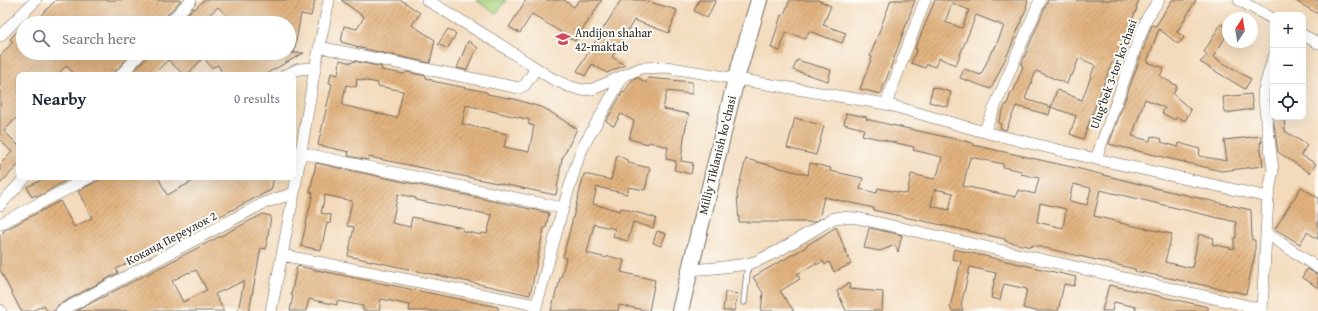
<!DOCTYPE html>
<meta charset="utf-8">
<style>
body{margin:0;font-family:"Gentium Book Plus",serif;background:#f2f2f3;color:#1f2937}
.controls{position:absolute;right:12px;top:12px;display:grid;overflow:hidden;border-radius:8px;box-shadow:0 4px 16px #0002}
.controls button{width:36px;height:36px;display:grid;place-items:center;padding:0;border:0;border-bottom:1px solid #e0e1e3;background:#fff;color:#1f2937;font:20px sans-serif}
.compass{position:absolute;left:1222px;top:12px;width:36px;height:36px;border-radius:50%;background:#fff;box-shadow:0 4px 16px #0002;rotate:12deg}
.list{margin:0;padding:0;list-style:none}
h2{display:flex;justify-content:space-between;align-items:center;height:52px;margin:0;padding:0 16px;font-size:17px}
h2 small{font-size:13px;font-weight:400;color:#747a83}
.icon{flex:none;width:22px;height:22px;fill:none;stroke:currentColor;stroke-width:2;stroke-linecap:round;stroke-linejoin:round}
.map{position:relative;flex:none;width:1318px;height:311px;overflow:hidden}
.search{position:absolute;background:#fff;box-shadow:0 4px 16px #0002;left:16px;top:16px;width:280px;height:44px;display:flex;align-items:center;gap:10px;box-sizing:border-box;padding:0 14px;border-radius:22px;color:#747a83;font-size:15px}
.panel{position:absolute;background:#fff;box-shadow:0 4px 16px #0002;left:16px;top:72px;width:280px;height:108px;border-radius:8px}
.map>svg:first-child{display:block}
</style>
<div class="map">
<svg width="1318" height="311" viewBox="0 0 1318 311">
<defs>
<pattern id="building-hatch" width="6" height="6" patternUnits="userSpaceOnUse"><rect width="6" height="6" fill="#e2b37f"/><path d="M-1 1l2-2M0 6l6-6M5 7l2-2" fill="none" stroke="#b79268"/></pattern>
</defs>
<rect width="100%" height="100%" fill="#fdfcf7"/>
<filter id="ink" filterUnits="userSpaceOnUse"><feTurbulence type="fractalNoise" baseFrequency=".025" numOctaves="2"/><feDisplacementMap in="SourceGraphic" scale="8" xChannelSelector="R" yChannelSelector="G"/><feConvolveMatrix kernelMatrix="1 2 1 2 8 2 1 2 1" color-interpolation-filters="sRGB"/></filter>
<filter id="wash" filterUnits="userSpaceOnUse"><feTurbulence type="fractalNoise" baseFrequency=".012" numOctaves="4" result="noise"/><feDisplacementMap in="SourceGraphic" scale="16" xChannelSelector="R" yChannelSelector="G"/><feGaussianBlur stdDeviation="0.9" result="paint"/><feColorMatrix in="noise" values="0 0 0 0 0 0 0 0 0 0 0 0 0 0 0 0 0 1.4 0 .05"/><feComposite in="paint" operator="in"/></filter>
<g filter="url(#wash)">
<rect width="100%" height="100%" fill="#f3dabb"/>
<!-- pitch -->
<path fill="#acd985" stroke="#6c8258" d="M476,0H506L496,14Z"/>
<g id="blocks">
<!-- building -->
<path fill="url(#building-hatch)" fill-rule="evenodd" d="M56,0H181L164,18L162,23H34Z
M204,0H315L311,16L301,14L294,53L289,52V23H264L251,21L249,23H235L218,7L200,23H179L193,8L195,9Z
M341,0H401L420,13L412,25L435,40L430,63L356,47V46L341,42L344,26L357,29L364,17Z
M526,0H564L574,7L579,0H602L575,41L532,14L520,33L509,27Z
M621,0H643L677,10L669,33L634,20L612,57L625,65L607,73L592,64L585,76L577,71Z
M699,0H716L707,18L694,11Z
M790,0H818L831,6L823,25L846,33L842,43L809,31L806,39L786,32L780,51L771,48L781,15L783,16Z
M891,0H915L881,94L860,89L872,57L870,56Z
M935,0H1028L1026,7H1027L1010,49L991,89L960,78L964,69L981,75L992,50H994L1004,26L976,15L956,65L939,58L935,67L927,64L925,68L911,63L917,49H915ZM952,3L969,10L962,28L945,22Z
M1048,0H1139L1136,7L1137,8L1114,64L1112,62L1083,139L1070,134L1076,116L1051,107L1049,115L1016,106L1006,130L1000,128L1001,124L998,123L1005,105H1007L1011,92L1013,93L1023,66L1021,65ZM1079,58L1095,65L1082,100L1057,90L1051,107L1025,99L1036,71L1067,84L1070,75L1072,76Z
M1172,0H1196L1177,32L1184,37L1178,44L1159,29L1147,62L1164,68L1160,76L1177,86L1173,94L1191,110L1185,121L1177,117L1175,120L1162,113L1165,108L1145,99L1132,136L1150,141L1151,136L1162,139L1161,142L1178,147L1179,143L1200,149L1199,156L1227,161L1224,140L1261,136L1262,143L1260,142L1263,166L1221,171L1109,144L1152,25L1156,26Z
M1294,0H1318V14Z
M1221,24L1228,29V33L1213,57L1251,79L1245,89L1200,62L1208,55L1204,52Z
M23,25V53H37L43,59L49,53H132L116,70L114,75H76L66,66L57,75H19V115L4,131L18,145L19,144V164L0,184V164L12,152L0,140V56L13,42L10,39Z
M448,29L456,34L447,49L438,44Z
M468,41L478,48L473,55L467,70L457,68Z
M151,53H304L269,72L270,75H223L218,65L211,68L204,57L187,75H184L168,60L153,75H130Z
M340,60L352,63L353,61L382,67L381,70L405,74L406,72L426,76V78L432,80V81L487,92V94L514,99L544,108L577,129L562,159L556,195L369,157L368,160L348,156L349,152L318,145L332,84L329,83L331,73L338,75ZM357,79L378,83V86L403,91L397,118L342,105L346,85L356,87ZM466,105L530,120L528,124L534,126L529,152L504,147L507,134L462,124Z
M797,60L831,70L828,81L793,70Z
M637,77L646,83L648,78L692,82V94L667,91L663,109L689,114L685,131L681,161L693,163L691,174L674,170L676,161L666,159L668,147L649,142L648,144L629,139L634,121L621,114L614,126L606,121L623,92L624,93L632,80Z
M933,87L951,92L948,107L929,102Z
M1251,94L1253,109L1225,113L1223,97Z
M846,113L867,117L866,119L887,124L973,143V145L1076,168L1155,188L1251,210L1252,240H1255V254L1246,294L1135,271V269L1032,245L1031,247L1005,241V239L873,210L874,208L824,197L819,219L814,222H739L737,193L746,159L808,175L810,163L831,168L830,171L863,178L860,189L877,193L878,188L907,194L911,174L934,179L938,173L942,157L913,150L914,147L862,135L864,129L844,124ZM970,157L1003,164V167L1022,171L1021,174L1039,178L1035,194L1018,190L1016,197L963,186ZM1073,184L1091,188L1087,205L1069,201ZM935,189L953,193L949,210L931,206ZM1100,190L1236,222V238H1234V249L1212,244L1214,238L1199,234L1192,268L1165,262L1172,234L1120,223V222L1094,216ZM1040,203L1066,209L1063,228L1037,222Z
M1273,117H1284L1285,131L1307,145L1301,155L1316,164L1310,173L1278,152Z
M795,118L824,126L816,155L787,148Z
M617,155L629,161L628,163L650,168L645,190L629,187L627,194L597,187L593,204L620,211L621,208L656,218L653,228L633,222L628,241L613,237L615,229L594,224L587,253L607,258L608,256L624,260L621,272L655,280L649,311L619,305L618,311H551L557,288H558L560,278H561L566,258L563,257L584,174L611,180Z
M316,163L549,213L546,228H544L530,295L348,256L354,227L347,226L352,201L325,195L321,213L331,215L330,224L327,223L321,250L301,246L313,193L310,192ZM398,194L416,198V200L492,215L487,234L482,233L481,235L463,231V228L412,217L410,227L392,223Z
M47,177H72L37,197L36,195L32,197L27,187Z
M105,177H158L167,195L201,177H274L271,190L116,269L118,273L58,305L54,311H47L44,305L32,311H21L0,270V235L4,233L3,231L60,201L74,227L92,218L78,191Z
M1301,187L1318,198V239L1307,232L1300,244L1275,229Z
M263,214L271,216L266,249L261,248L249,311H238L244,281L215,294L224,311H76ZM196,270L207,290L183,302L172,281L189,272L190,273Z
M836,227L851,264L834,272L829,262L825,265L823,261L816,265V263L797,274L800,279L780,291L794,311H761L763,293L753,277L806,247V246Z
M869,228L902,235L898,252L895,245L880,251L864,248Z
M657,231L666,234L661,246L653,243Z
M954,249L1076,277L1074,286L1064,284L1058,311H1035L1023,308L1027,289L1004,284L1000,300L991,298L996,273L970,267L961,305L963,311H952L950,307L951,303L961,261L952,259Z
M297,266L498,307V311H409L410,305L381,299L379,311H363V306L337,301V305L309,299L306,311H290L293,296L291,295Z
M1307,269L1318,275V288L1302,277Z
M850,283L849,289L883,292L882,311H846L837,291Z
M1109,285L1208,307V311H1135L1136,307L1114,302L1112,311H1102Z
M725,292L738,294L734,311H723Z"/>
</g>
</g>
<g filter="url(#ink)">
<use href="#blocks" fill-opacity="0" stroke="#71685d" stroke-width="1"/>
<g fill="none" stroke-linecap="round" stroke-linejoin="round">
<!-- lane casing -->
<g stroke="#71685d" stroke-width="7">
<path id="lane" d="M744,302L748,264"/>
</g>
<!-- street casing -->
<g stroke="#71685d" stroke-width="12">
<path id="street" d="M427,0L493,40L551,78L568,86L582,90L593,89L641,68L666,67L886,104L984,132L1096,159L1268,197
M1239,0L1273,19
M169,23L191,0
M1303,35L1318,43
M0,36L36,0
M319,47L519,88L525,85L536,68
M121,75L141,53
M285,75L299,69L315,68
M886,104L925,0
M984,132L1040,0
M301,153L563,208
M1096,159L1138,41L1147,18L1159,0
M0,205L26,177
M0,224L90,177
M1266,233L1318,268
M282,255L536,305
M689,270L715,268L748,264L757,261L780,250L832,219L839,217L857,218L1262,309
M0,310L1,311
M61,311L264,203L294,193
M271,311L294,193L315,68L329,0
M535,311L563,208L579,156L585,143L623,76
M1262,311L1268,197L1273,170L1263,93L1273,58"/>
</g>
<!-- secondary casing -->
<g stroke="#71685d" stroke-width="18">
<path id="secondary" d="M680,311L736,79L759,0"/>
</g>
<!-- lane -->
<use href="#lane" stroke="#fff" stroke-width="5.5"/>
<!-- street -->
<use href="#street" stroke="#fff" stroke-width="11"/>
<!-- secondary -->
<use href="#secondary" stroke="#fff" stroke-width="16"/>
</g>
</g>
<!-- icons -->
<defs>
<g id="school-bare" transform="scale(1.2)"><path d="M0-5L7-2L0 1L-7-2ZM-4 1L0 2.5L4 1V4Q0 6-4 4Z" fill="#d1495b" stroke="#fdfcf7" stroke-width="2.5" paint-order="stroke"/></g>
</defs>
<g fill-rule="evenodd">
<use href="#school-bare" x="563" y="39"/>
</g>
<g text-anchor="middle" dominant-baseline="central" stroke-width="4" stroke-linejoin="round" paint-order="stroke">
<!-- poi labels -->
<g font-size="12" fill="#2b2b2b" stroke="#fdfcf7" text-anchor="start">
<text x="575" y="32">Andijon shahar<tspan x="575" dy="14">42-maktab</tspan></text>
</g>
<!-- street labels -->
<g font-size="12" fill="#2b2b2b" stroke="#fdfcf7">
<text transform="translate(1113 74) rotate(-70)">Ulug‘bek 3-tor koʻchasi</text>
<text transform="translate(717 155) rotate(-76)">Milliy Tiklanish ko'chasi</text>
<text transform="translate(171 238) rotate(-28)">Коканд Πереулок 2</text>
</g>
</g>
</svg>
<div class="controls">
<button>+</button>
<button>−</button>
<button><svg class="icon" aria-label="locate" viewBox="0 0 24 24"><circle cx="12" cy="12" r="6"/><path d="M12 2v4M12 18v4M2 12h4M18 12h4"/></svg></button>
</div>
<svg class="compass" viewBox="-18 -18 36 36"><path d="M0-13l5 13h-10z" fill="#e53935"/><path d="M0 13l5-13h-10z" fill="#747a83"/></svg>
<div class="search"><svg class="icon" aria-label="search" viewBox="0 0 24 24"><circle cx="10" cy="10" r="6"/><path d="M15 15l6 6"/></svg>Search here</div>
<section class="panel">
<h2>Nearby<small>0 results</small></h2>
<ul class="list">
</ul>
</section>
</div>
